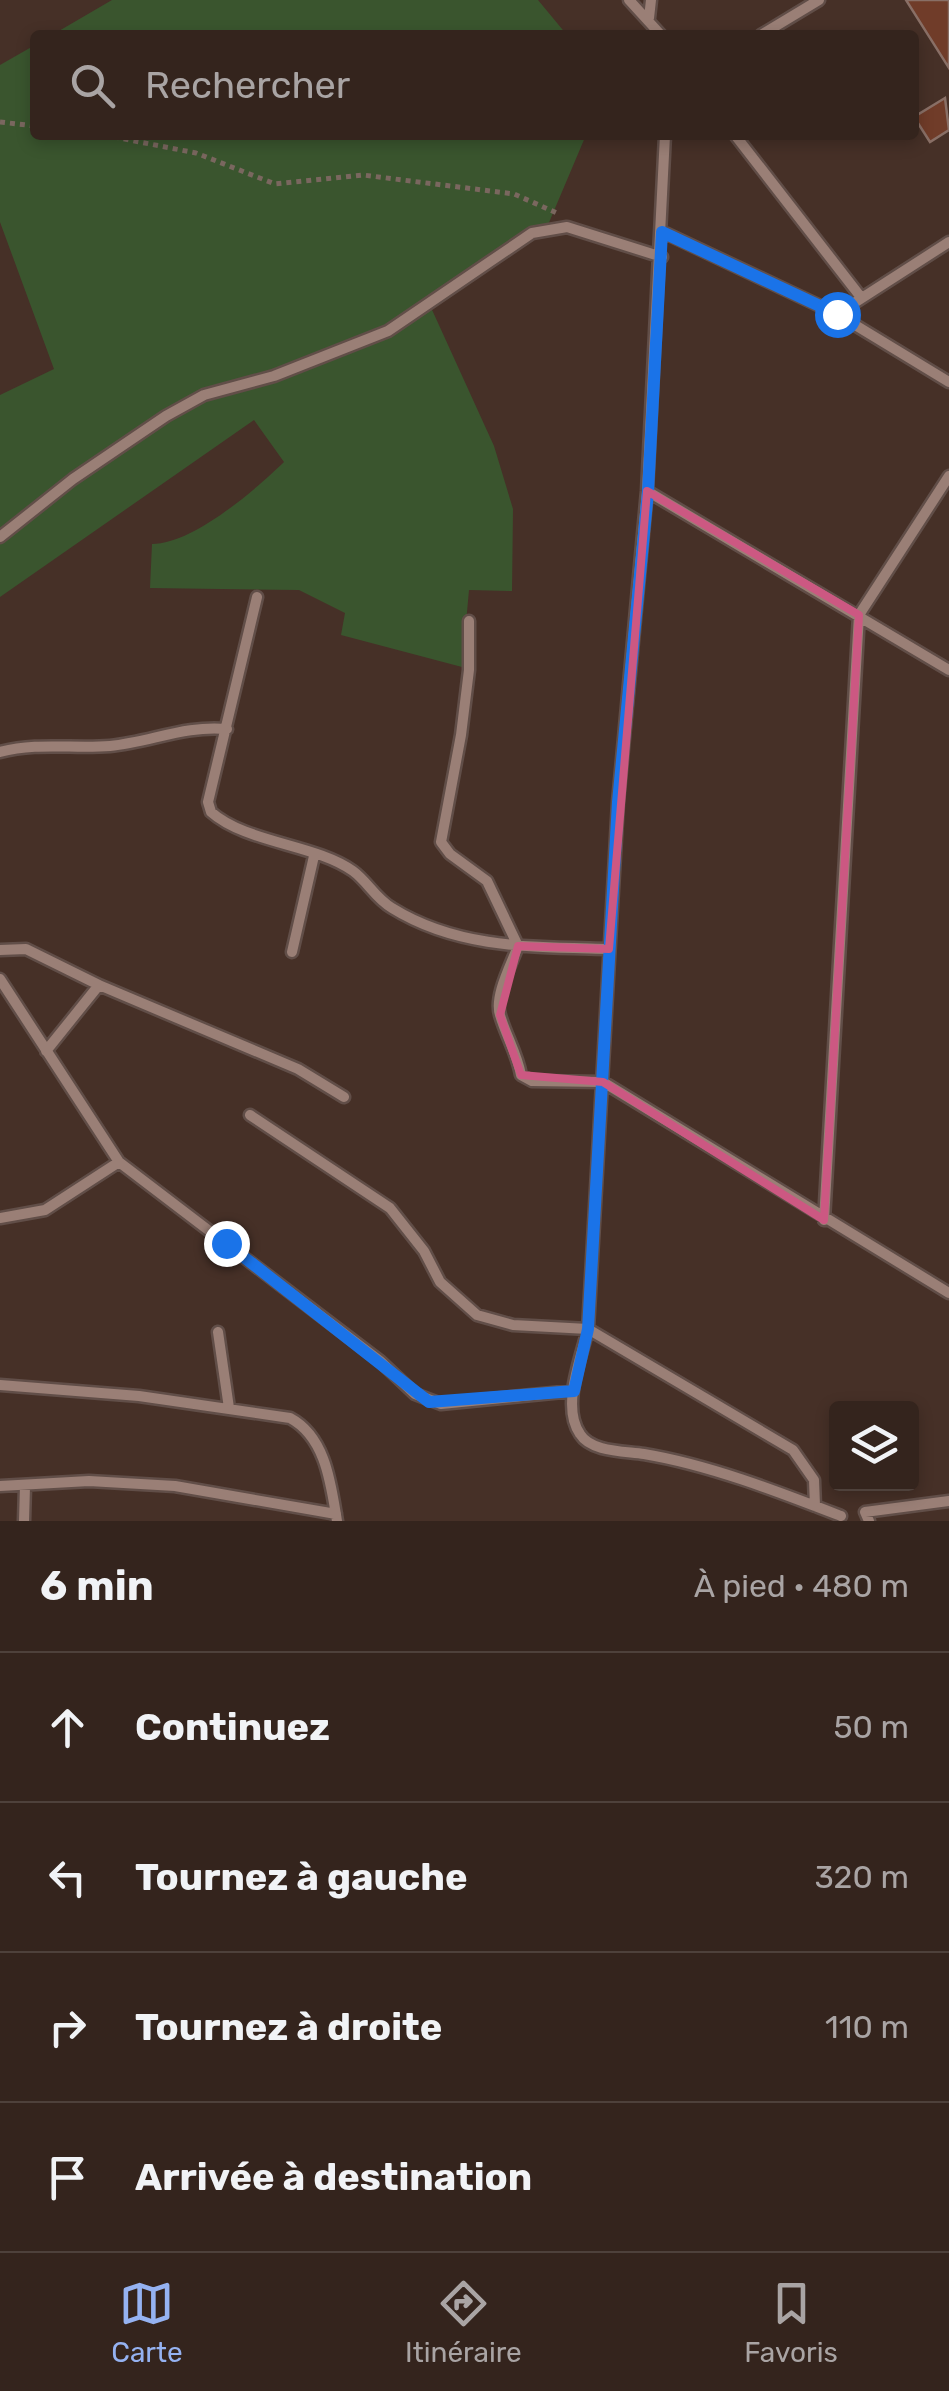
<!DOCTYPE html>
<html lang="fr">
<meta charset="utf-8">
<style>
body{margin:0;font-family:Rubik,sans-serif;background:#3c2c26;color:#f1f3f6}
.controls{position:absolute;right:30px;bottom:30px;display:grid;overflow:hidden;border-radius:10px;box-shadow:0 5px 15px #0003}
.controls button{width:90px;height:90px;display:grid;place-items:center;padding:0;border:0;border-bottom:2px solid #4e413b;background:#34241d;color:#f1f3f6;font:50px sans-serif}
.stop{position:absolute;width:30px;height:30px;margin:-22px;border:8px solid #1a73e8;border-radius:50%;background:#fff}
.stop.end{background:#1a73e8;border-color:#fff;box-shadow:0 2px 10px #0008}
.list{margin:0;padding:0;list-style:none}
h2{display:flex;justify-content:space-between;align-items:center;height:130px;margin:0;padding:0 40px;font-size:42px}
h2 small{font-size:32px;font-weight:400;color:#a9a4a4}
.list li{display:grid;grid-template-columns:65px 1fr auto;gap:30px;align-items:center;box-sizing:border-box;height:150px;padding:0 40px;border-top:2px solid #4e413b}
.list b{display:block;font-size:38px;white-space:nowrap}
.list em{font-size:32px;font-style:normal;color:#a9a4a4}
.icon{flex:none;width:55px;height:55px;fill:none;stroke:currentColor;stroke-width:2;stroke-linecap:round;stroke-linejoin:round}
.map{position:relative;flex:none;width:949px;height:1521px;overflow:hidden}
.search{position:absolute;background:#34241d;box-shadow:0 5px 15px #0003;left:30px;right:30px;top:30px;height:110px;display:flex;align-items:center;gap:25px;box-sizing:border-box;padding:0 35px;border-radius:10px;color:#a9a4a4;font-size:38px}
.sheet{height:730px;background:#34241d}
nav{display:flex;justify-content:space-around;align-items:center;box-sizing:border-box;height:140px;border-top:2px solid #4e413b;background:#34241d;font-size:28px;color:#a9a4a4}
nav a{display:grid;justify-items:center;gap:5px}
nav .on{color:#95b2f1}
.map>svg:first-child{display:block}
</style>
<div class="map">
<svg width="949" height="1521" viewBox="0 0 949 1521">
<rect width="100%" height="100%" fill="#463027"/>
<!-- green -->
<path fill="#3a552e" d="M112,0H538L567,35H52Z
M35,45V135H586L545,232L521,237L428,301L494,446L513,509L512,591L469,590L462,667L341,635L345,613L299,590L150,588L152,544C193,544 255,490 284,462L254,420L0,597V395L54,369L0,222V65Z"/>
<!-- building -->
<path fill="#703c29" stroke="#896f66" stroke-width="2.5" d="M906,0H949V68Z
M945,98L949,130L930,142L914,117Z"/>
<g fill="none" stroke-linecap="round" stroke-linejoin="round">
<!-- minor casing -->
<g stroke="#614e48" stroke-width="15">
<path id="minor" d="M629,0L661,35
M649,18L651,0
M761,35L819,0
M665,135L647,491L618,802L588,1329C581,1358 561,1407 580,1434C591,1452 624,1451 644,1454C710,1465 779,1492 841,1516
M735,135L860,296
M663,232L837,314L949,382
M837,314L949,242
M647,491L949,670
M0,537L73,479L166,416L204,395L274,376L388,331L532,233L567,227L662,257
M257,597L208,802L211,812C246,843 315,844 353,871C368,882 375,898 392,908C458,949 534,947 609,949
M469,621V670L461,735L441,842L450,854L487,881L518,946C511,965 494,996 500,1015C506,1036 517,1053 521,1075L532,1081L603,1082L949,1293
M0,752C37,742 73,749 110,746C151,742 185,725 227,729
M0,950L26,949L99,985
M292,952L314,856
M0,979L119,1162L380,1361L415,1394L441,1404L573,1391
M46,1051L99,985L298,1069L344,1097
M250,1115L390,1208L424,1251L440,1282L477,1315L513,1325L588,1329L793,1450L814,1480L815,1506
M0,1218L45,1210L119,1162
M824,1220L859,615L949,476
M218,1332L229,1408
M0,1385L139,1396L290,1418C326,1437 331,1485 337,1521
M0,1486L89,1481L175,1486L336,1514
M24,1521L25,1486
M869,1521L865,1512L949,1501"/>
</g>
<!-- path -->
<path stroke="#7a675f" stroke-width="5" stroke-dasharray="5 5" stroke-linecap="butt" d="M0,122L35,126
M104,135L196,153L275,184L363,175L514,194L557,213"/>
<!-- minor -->
<use href="#minor" stroke="#9a7f76" stroke-width="10"/>
</g>
<g fill="none" stroke-linecap="round" stroke-linejoin="round">
<!-- route -->
<path stroke="#1a73e8" stroke-width="12" d="M226,1243L429,1402L574,1391L588,1329L618,802L648,492L662,232L837,314"/>
</g>
<!-- marked area -->
<path fill="none" stroke="#cc5882" stroke-width="8" stroke-linejoin="round" d="M647,491L859,615L824,1220L603,1082L521,1075L500,1015L518,946L609,949Z"/>
</svg>
<div class="controls">
<button><svg class="icon" aria-label="layers" viewBox="0 0 24 24"><path d="M12 4l9 5-9 5-9-5zM3 14l9 5 9-5"/></svg></button>
</div>
<div class="stop" style="left:837px;top:314px"></div>
<div class="stop end" style="left:226px;top:1243px"></div>
<div class="search"><svg class="icon" aria-label="search" viewBox="0 0 24 24"><circle cx="10" cy="10" r="6"/><path d="M15 15l6 6"/></svg>Rechercher</div>
</div>
<section class="sheet">
<h2>6 min<small>À pied · 480 m</small></h2>
<ul class="list">
<li><svg class="icon" aria-label="ahead" viewBox="0 0 24 24"><path d="M12 20V5M6 11l6-6 6 6"/></svg><div><b>Continuez</b></div><em>50 m</em></li>
<li><svg class="icon" aria-label="left" viewBox="0 0 24 24"><path d="M17 20v-9H6M10 6l-5 5 5 5"/></svg><div><b>Tournez à gauche</b></div><em>320 m</em></li>
<li><svg class="icon" aria-label="right" viewBox="0 0 24 24"><path d="M7 20v-9h11M14 6l5 5-5 5"/></svg><div><b>Tournez à droite</b></div><em>110 m</em></li>
<li><svg class="icon" aria-label="arrive" viewBox="0 0 24 24"><path d="M6 21V4h12l-3 4 3 4H6"/></svg><div><b>Arrivée à destination</b></div></li>
</ul>
</section>
<nav>
<a class="on"><svg class="icon" aria-label="map" viewBox="0 0 24 24"><path d="M3 6l6-2 6 2 6-2v14l-6 2-6-2-6 2zM9 4v14M15 6v14"/></svg>Carte</a>
<a><svg class="icon" aria-label="directions" viewBox="0 0 24 24"><path d="M12 3l9 9-9 9-9-9zM9 14v-3h6M13 9l2 2-2 2"/></svg>Itinéraire</a>
<a><svg class="icon" aria-label="saved" viewBox="0 0 24 24"><path d="M7 4h10v16l-5-4-5 4z"/></svg>Favoris</a>
</nav>
